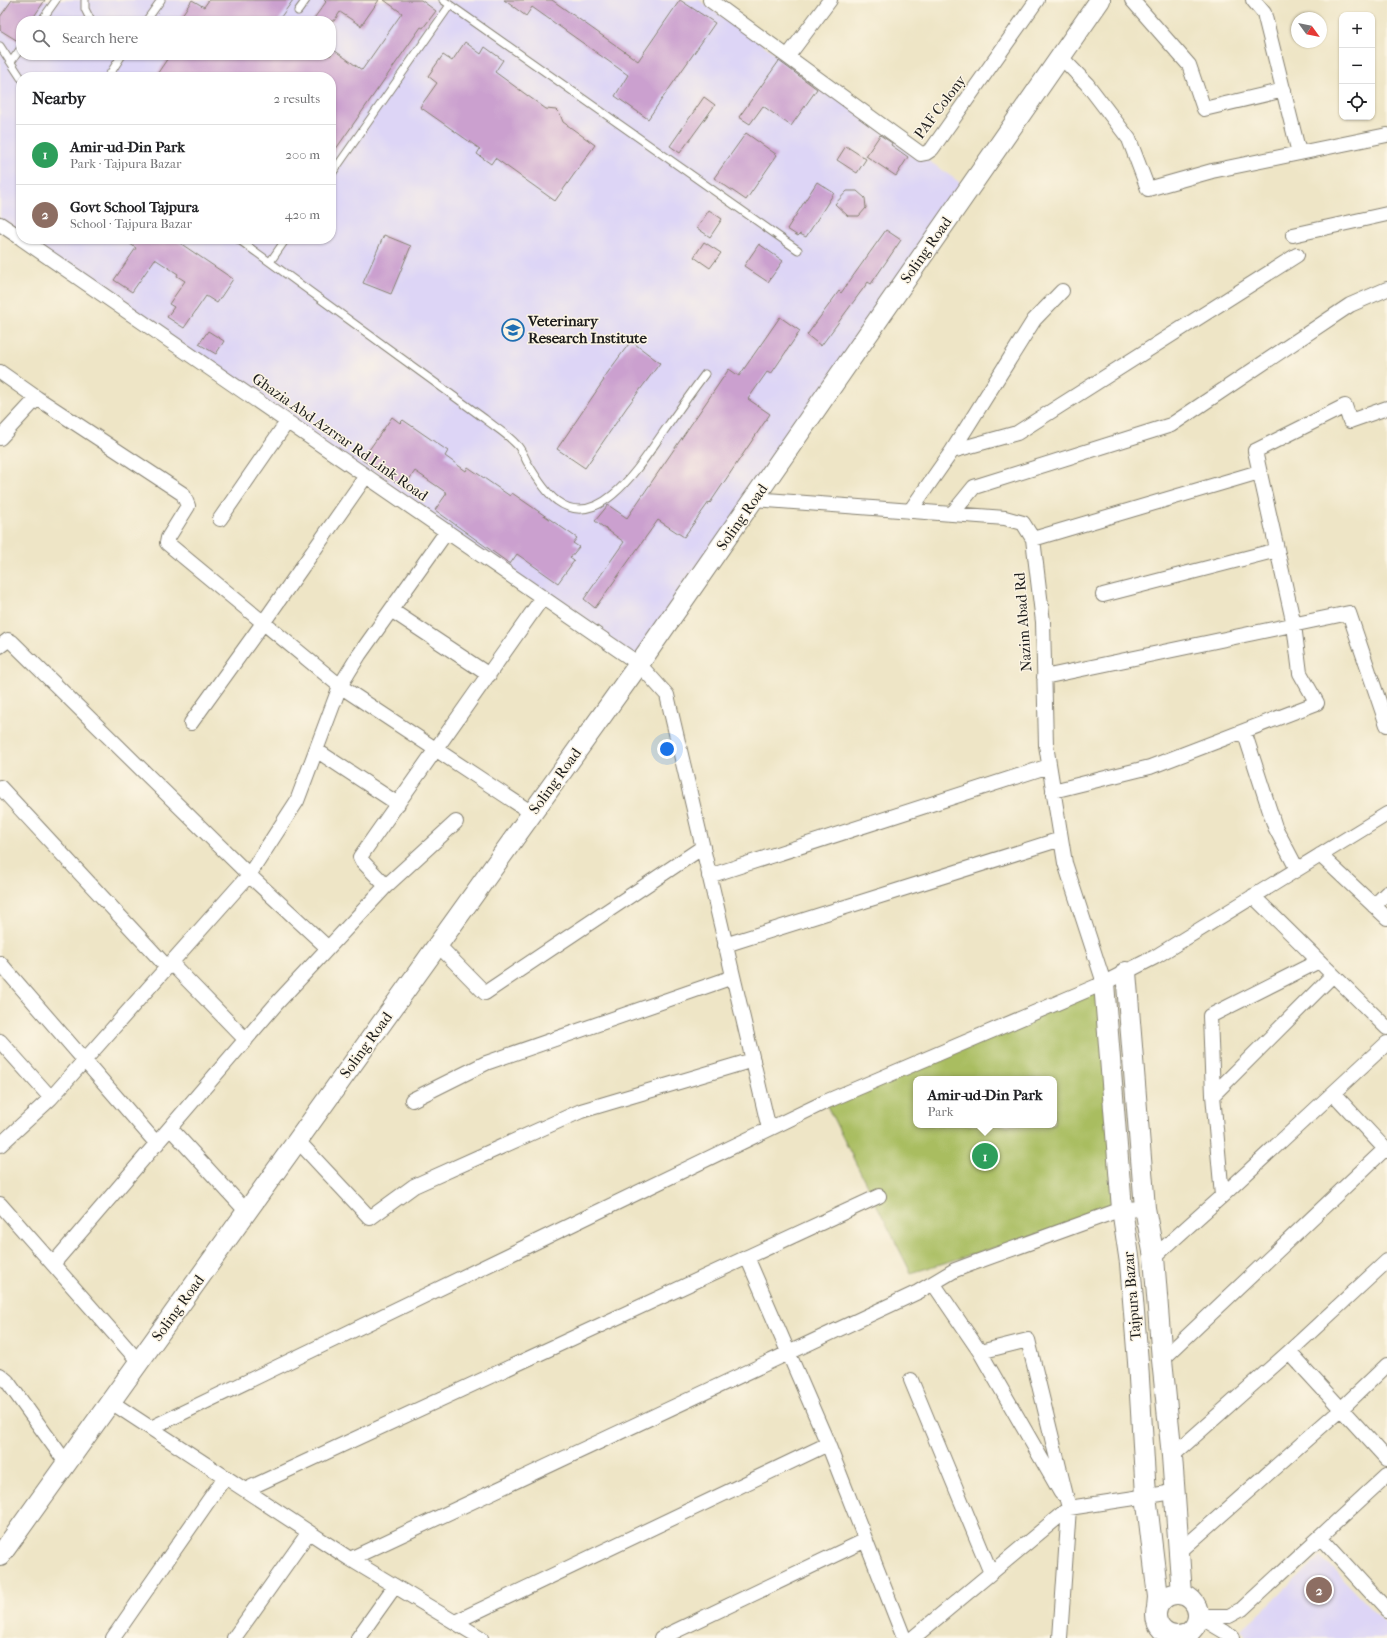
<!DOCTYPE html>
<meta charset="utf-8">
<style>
body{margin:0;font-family:"IM FELL French Canon",serif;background:#f6f6f6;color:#202124}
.controls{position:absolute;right:12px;top:12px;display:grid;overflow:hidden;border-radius:8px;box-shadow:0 1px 3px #0004}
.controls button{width:36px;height:36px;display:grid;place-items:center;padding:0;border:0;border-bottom:1px solid #e0e0e0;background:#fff;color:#202124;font:20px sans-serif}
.compass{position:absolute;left:1291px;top:12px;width:36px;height:36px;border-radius:50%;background:#fff;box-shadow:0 1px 3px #0004;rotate:123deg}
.you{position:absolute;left:667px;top:749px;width:14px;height:14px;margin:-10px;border:3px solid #fff;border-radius:50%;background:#1a73e8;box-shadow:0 0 0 6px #1a73e833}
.badge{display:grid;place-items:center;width:26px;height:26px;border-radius:50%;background:#0f766e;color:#fff;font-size:13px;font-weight:700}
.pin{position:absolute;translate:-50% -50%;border:2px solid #fff;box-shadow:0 1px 4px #0006}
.popup{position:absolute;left:913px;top:1076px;width:144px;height:52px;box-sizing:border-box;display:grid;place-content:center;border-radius:8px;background:#fff;filter:drop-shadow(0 1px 3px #0005);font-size:13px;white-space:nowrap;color:#757577}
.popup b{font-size:15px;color:#202124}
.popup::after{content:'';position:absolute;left:50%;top:100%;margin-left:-8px;border:8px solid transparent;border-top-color:#fff}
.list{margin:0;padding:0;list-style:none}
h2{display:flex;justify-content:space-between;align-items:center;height:52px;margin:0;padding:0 16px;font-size:17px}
h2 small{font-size:13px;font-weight:400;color:#757577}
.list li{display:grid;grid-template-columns:26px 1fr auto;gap:12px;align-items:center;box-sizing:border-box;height:60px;padding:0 16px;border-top:1px solid #e0e0e0}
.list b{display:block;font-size:15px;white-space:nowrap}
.list p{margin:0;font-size:13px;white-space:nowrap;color:#757577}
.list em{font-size:13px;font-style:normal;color:#757577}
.icon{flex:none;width:22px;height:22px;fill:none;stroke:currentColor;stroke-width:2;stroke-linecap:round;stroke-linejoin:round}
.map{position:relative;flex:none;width:1387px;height:1638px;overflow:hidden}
.search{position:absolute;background:#fff;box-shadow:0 1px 3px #0004;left:16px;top:16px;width:320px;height:44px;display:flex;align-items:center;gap:10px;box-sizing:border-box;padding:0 14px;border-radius:16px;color:#757577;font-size:15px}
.panel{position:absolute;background:#fff;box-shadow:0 1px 3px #0004;left:16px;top:72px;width:320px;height:172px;border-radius:16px}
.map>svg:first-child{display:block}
</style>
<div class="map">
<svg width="1387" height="1638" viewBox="0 0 1387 1638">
<rect width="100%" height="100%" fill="#fcf5e5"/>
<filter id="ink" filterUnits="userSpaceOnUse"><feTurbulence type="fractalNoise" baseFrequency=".025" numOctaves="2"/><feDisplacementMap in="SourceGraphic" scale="8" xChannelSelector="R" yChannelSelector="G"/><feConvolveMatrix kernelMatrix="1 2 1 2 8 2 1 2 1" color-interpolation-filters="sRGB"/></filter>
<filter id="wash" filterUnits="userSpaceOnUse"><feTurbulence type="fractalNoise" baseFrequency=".012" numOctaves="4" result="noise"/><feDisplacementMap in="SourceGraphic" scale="16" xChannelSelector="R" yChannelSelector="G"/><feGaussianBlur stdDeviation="0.9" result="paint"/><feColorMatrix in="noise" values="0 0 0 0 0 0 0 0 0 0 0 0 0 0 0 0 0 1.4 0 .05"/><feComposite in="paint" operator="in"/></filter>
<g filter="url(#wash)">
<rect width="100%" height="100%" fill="#eee5c6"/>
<!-- built -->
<path fill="#ddd5f6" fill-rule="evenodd" d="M0,0H699L969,189L639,664L22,239H331V77H21V238L0,224ZM21,21H331V55H21Z
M1321,1556L1387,1625V1638H1248L1241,1630Z"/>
<!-- green -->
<path fill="#a9bd61" stroke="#626c3e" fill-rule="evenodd" d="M1104,983L1122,1209L911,1273L825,1102ZM916,1079H1054V1125H916Z"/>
<g id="blocks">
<!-- building -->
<path fill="#cba0cf" d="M12,0H45L31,21H21V43L0,30V17Z
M192,0L204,7L209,0H293L278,21H178Z
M324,0H379L361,26L340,12L334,21H312L326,2Z
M384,0H421L436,11L423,28L421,27L331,156V77H155L170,55H331V48L362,70L402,13Z
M504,0H552L638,61L680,0L715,23L648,119L615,96L628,75L532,7L526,16Z
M465,42L481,54L485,47L503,60L495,72L546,109L556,110L560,114L563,122L595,145L555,201L495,158L491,164L477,154L480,149L420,107L437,83L428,76L443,55L452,61Z
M779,61L817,89L791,126L763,106L750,124L739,117Z
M704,97L715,105L680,153L670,146Z
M746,133L777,155L746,200L714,178Z
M880,135L892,143L891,145L908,157L896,176L866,156Z
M846,146L866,159L857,173L837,160Z
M817,182L834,193L806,237L800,234L798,236L787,229Z
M847,191H857L865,198L866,208L859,216H848L835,204Z
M709,210L722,219L710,237L697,228Z
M886,230L901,240L871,284L868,282L821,346L807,335L839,291L841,293Z
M384,235L411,246L391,294L363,283Z
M123,239H174L233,279L217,303L206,296L184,328L167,317L174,307L169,304L185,281L177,276L178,274L155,259L132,292L114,280L136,248Z
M704,242L721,253L710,268L694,257Z
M759,244L783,261L768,282L744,266Z
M780,317L800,331L771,374L767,372L748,399L770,414L710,503L709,502L684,537L658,520L595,608L584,599L624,542L595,521L608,505L627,518L729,369L739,376Z
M208,331L224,341L216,354L199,344Z
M631,341L660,363L627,407L585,468L557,449L604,380L603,379Z
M392,417L400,423L403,420L448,451L445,456L466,471L468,467L510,496L512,493L577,538L573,543L579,547L570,558L574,561L558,583L517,554L510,564L435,510L447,493L415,471L404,487L362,460Z"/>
</g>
</g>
<g filter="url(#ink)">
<use href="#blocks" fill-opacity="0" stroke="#858071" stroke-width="1"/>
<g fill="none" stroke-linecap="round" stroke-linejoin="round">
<!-- lane casing -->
<g stroke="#858071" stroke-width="9">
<path id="lane" d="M85,0V9L91,21
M443,0L798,250
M298,11L306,0
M41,21L56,0
M146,21L161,0
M0,46L21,78
M11,62L21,48
M108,77L122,55
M331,175L450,5
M238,239L485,419C495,427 507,434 516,444C521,448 524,456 527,462C533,472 547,494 557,501C600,533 642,462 662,434C676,414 690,394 705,374
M270,262L286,239"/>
</g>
<!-- street casing -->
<g stroke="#858071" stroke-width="16">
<path id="street" d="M710,0L921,154L926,153L932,149L1037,0
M1132,0L1189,65L1204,109L1284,90
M1253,0L1264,13L1299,153
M788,56L830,0
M1061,57L1087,84L1129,139L1148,189L1212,171L1387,135
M0,224L21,238
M1293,235L1387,214
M22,239L639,664L667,695L769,1129
M0,372L37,398L183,494L188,506L168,538L167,543L340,686L532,813
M0,438L37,398
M952,451L1034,320L1062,291
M754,499L1005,518L1023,523L1033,539L1043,622L1046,745L1065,863L1104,983
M910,511L952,451L1017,433L1297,255
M952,514L974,487L1171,425L1350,305L1387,289
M220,519L287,422
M1033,539L1259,472
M1103,595L1277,550
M391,610L489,675
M0,646L8,640L12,642L249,875L328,948
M1044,677L1349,613L1387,725
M191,723L263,623L366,476
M1244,731L1275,827L1297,869
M316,750L398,804
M0,787L167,967
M1053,791L1150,767L1317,703L1300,673L1294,625L1255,451L1345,406L1350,421L1387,408
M1320,855L1387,918
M709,876L1049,766
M386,886L362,861L360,857L543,597
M1253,896L1387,1028
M1374,906L1387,893
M438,945L485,993L703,847
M725,945L1061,839
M0,963L157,1144
M171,963L246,1040
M0,1041L51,1098
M1333,1093L1387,1151
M1213,1095L1210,1016L1319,961
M412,1100L486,1063L733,977
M170,1128L247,1212
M298,1141L370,1218L414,1186L581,1111L753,1060
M0,1145L51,1098L249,875L297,801L340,686L359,655L447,531
M1222,1196L1213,1095L1333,975
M0,1204L139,1362
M747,1257L828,1444L904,1638
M1154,1257L1222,1196L1387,1043
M53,1264L277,1003L386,886L456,822
M933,1283L980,1352L1061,1493
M980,1352L1028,1340L1069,1508L1060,1638
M1289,1352L1387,1459
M1162,1360L1385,1149
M0,1375L7,1381L67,1464
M911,1380L991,1573
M111,1402L350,1559L481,1638
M151,1428L825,1102L1104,983L1155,957L1387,814
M1172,1456L1289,1352L1387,1261
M245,1490L879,1196
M1321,1538L1387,1610
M1178,1553L1341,1409L1387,1365
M350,1559L918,1292L955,1270L979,1261L1122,1209L1145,1208
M1198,1616H1229L1242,1609L1387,1475
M1200,1617L1225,1632L1232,1638
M455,1622L828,1444
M1186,1633L1191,1638
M113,1638L225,1477
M234,1638L309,1532
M358,1638L395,1586
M661,1638L866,1540
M913,1638L1069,1508L1174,1492"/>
</g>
<!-- secondary casing -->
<g stroke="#858071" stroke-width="22">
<path id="secondary" d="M1126,972L1145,1208L1154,1257L1162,1360L1172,1456L1182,1594
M1104,983L1122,1209L1130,1263L1138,1362L1146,1495L1158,1597L1157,1608
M0,1556L639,664L1100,0
M1156 1615a21 21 0 1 1 42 0a21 21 0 1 1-42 0Z"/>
</g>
<!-- lane -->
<use href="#lane" stroke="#fff" stroke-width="7"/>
<!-- street -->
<use href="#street" stroke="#fff" stroke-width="14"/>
<!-- secondary -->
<use href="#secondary" stroke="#fff" stroke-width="20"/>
</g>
</g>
<!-- icons -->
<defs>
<g id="university-ring" transform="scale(1.15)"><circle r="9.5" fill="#fcf5e5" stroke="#1f6fb2" stroke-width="1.5"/><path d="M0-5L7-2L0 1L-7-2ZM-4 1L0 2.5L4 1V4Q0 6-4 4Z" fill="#1f6fb2"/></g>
</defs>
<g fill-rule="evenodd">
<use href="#university-ring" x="513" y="330"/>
</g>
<g text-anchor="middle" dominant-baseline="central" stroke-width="3" stroke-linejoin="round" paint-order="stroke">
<!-- street labels -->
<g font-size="15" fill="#1c1c1c" stroke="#fcf5e5">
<text transform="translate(940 107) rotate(-53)">PAF Colony</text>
<text transform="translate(926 250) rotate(-55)">Soling Road</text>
<text transform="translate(340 437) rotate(35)">Ghazia Abd Azrrar Rd Link Road</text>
<text transform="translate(742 517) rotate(-55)">Soling Road</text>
<text transform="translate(1023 622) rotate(-94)">Nazim Abad Rd</text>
<text transform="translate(555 781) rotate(-54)">Soling Road</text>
<text transform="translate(366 1045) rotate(-54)">Soling Road</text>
<text transform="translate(1132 1296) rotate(-95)">Tajpura Bazar</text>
<text transform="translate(178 1308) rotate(-54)">Soling Road</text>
</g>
<!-- poi labels -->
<g font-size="15" font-weight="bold" fill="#1c1c1c" stroke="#fcf5e5" text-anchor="start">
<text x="528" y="321">Veterinary<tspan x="528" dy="17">Research Institute</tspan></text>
</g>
</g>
</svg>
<div class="controls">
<button>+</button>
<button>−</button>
<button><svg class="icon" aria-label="locate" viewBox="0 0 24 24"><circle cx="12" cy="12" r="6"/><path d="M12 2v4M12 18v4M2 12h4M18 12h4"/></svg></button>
</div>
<svg class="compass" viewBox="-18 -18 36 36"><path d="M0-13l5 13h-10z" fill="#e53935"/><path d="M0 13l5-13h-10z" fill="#757577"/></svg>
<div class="you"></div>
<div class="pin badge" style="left:985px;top:1156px;background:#2e9e5b">1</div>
<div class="popup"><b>Amir-ud-Din Park</b>Park</div>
<div class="pin badge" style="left:1319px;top:1590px;background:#8d6e63">2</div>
<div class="search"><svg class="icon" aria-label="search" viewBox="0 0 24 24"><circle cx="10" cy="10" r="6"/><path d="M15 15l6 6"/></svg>Search here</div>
<section class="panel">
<h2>Nearby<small>2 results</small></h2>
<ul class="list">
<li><span class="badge" style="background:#2e9e5b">1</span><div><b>Amir-ud-Din Park</b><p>Park · Tajpura Bazar</p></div><em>200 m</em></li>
<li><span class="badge" style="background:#8d6e63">2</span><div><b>Govt School Tajpura</b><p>School · Tajpura Bazar</p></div><em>420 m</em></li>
</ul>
</section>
</div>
